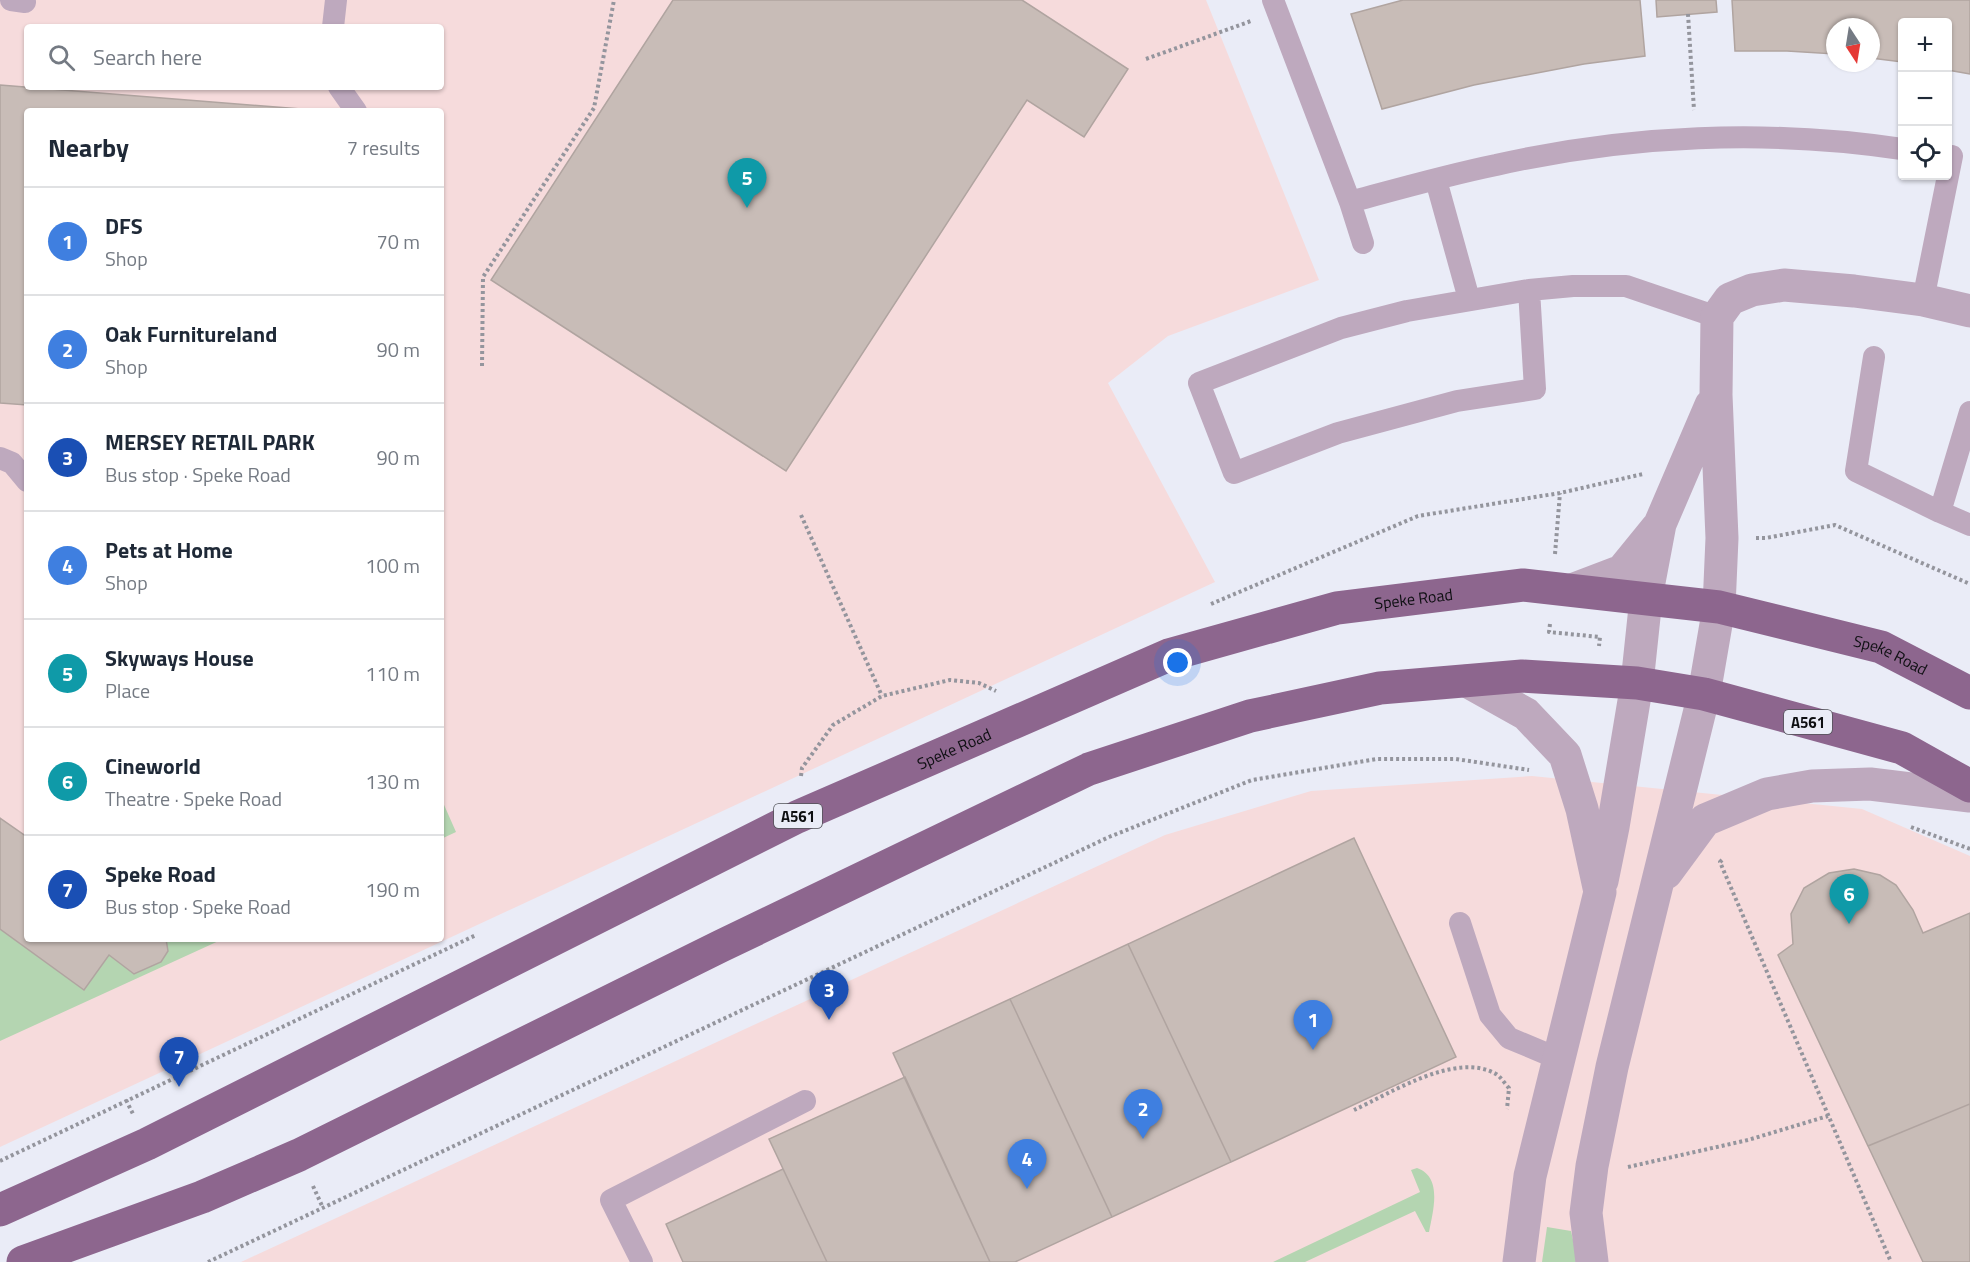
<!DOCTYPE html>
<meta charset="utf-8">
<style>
body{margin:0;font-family:"Titillium Web",sans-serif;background:#f6f6f7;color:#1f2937}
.controls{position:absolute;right:18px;top:18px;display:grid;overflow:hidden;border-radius:6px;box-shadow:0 2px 4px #0004}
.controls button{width:54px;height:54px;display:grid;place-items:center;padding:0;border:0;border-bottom:2px solid #e0e1e3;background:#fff;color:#1f2937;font:30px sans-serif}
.compass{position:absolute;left:1826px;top:18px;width:54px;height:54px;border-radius:50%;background:#fff;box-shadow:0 2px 4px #0004;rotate:168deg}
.you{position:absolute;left:1178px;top:663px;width:21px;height:21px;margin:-15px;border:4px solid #fff;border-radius:50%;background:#1a73e8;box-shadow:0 0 0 9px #1a73e833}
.badge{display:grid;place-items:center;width:39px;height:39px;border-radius:50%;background:#0b8043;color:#fff;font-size:20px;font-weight:700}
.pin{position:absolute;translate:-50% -50px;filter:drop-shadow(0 2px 3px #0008)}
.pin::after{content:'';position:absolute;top:32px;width:21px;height:18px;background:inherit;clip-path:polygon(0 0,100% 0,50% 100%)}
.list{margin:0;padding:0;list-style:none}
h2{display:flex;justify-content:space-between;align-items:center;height:78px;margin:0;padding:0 24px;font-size:26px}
h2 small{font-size:20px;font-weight:400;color:#747a83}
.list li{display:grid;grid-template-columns:39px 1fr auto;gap:18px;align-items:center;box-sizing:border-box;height:108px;padding:0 24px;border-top:2px solid #e0e1e3}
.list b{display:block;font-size:22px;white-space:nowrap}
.list p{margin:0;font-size:20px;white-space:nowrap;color:#747a83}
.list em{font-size:20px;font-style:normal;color:#747a83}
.icon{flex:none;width:33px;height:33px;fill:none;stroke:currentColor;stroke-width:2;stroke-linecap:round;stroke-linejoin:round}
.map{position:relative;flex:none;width:1970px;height:1262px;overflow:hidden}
.search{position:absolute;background:#fff;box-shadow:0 2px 4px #0004;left:24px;top:24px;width:420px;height:66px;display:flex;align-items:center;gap:15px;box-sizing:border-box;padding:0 21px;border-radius:6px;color:#747a83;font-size:22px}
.panel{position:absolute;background:#fff;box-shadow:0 2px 4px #0004;left:24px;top:108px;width:420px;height:834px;border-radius:6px}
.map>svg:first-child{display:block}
</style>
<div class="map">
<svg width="1970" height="1262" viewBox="0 0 1970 1262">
<rect width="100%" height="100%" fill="#eaecf7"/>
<!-- commercial -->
<path fill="#f6dbdc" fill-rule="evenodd" d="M0,0H1206L1319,280L1168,336L1108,383L1215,582L0,1147ZM27,27H441V87H27ZM27,111H441V939H27Z
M1532,776L1862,809L1970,856V1262H241L1165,835L1311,791Z"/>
<!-- green -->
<path fill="#b4d5b1" d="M441,798L456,832L441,839Z
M0,929L84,990L109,955L134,974L168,951L166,939H223L0,1041Z
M1417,1168C1443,1177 1433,1211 1429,1232H1426L1415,1211L1305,1262H1273L1420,1192L1411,1170Z
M1547,1227L1571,1231L1578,1262H1542Z"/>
<!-- building -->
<path fill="#c8bcb7" stroke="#b0a4a0" stroke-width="1.5" d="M673,0H1022L1128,69L1084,137L1027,100L786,471L491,280Z
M1403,0H1640L1645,56L1584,64L1474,85L1382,109L1351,14Z
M1656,0H1716L1717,12L1657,17Z
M1732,0H1970V74L1948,70V22H1902V62L1871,58V27H1835V54L1787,51H1735Z
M0,85L314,110L27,111V405L0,403Z
M0,818L27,837V939H166L168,951L161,962L134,974L109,955L84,990L0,929Z
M1354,838L1456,1057L1231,1162L1128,944Z
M1854,869L1880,875L1896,885L1913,910L1923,933L1970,913V1104L1868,1146L1778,955L1793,944L1791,914L1804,888L1829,873Z
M1128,944L1231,1162L1112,1217L1010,999Z
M1010,999L1112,1217L1015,1262H990L893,1053Z
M905,1077L990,1262H827L769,1139Z
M1970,1104V1262H1923L1868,1146Z
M783,1169L827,1262H683L666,1224Z"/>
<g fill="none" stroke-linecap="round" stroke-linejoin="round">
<!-- path -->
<path stroke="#94959d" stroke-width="4" stroke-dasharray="3 3" stroke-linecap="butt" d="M1688,14L1694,110
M1146,59L1251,21
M482,366L483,277L594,108L614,0
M801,515L882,696
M1756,538H1766L1835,525L1970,584
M1555,554L1560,493
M1211,604L1418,516L1560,493L1643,474
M1550,624L1549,632L1600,637L1599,646
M801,776L802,768L833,725L882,696L950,680L979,683L996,691
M1911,827L1970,849
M1722,860L1720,862L1891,1262
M126,1100L133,1114
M1354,1110C1391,1093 1456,1051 1496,1074C1501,1077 1505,1084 1509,1088L1507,1109
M0,1161L476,935
M1628,1167L1748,1140L1828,1116
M313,1186L323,1208
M208,1262L1109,837L1252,780L1377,759H1456L1529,770"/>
<!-- service -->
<path stroke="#bea9be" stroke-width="22" d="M11,0L25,2
M1273,0L1350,202L1363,243
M333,27L336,0
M339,87L356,111
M1436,180L1469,299
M1350,202C1398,189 1447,175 1496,165C1628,135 1768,129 1902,149
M1529,290L1535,389L1457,401L1338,433L1234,473L1199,383L1341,328L1407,311L1529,290L1573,286H1626L1717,317
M1923,300L1952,156
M1874,357L1856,471L1940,512L1970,525
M0,458L12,463L27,481
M1940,512L1970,412
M1460,923L1490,1015L1509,1038L1559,1059
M642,1262L611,1200L805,1101"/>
<!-- minor -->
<path stroke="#bea9be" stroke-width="33" d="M1572,590L1622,571L1657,528
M1467,681L1526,714L1565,755L1582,809L1600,892L1530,1176L1519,1262
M1666,873L1705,820L1767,794L1812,786L1870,784L1970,796
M1602,881L1613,827L1637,683L1646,598L1660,524L1711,405
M1592,1262L1586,1213L1592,1166L1612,1067L1704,694L1719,607L1722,538L1716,395L1717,317L1730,299L1752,290L1784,285L1854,291L1923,300L1970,311"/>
<!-- trunk -->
<g stroke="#8d668e" stroke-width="33">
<path id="s1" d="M0,1210L147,1144L797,817L1169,655L1337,608L1523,585L1719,607L1881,647L1970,693"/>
<path d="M23,1262L202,1197L299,1155L721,946L1089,769L1250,716L1380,688L1522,676L1637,683L1704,694L1902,748L1970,786"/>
</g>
</g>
<g text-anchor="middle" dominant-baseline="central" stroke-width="6" stroke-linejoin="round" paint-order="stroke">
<!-- shield labels -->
<g fill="#eaecf7" stroke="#505157" stroke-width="1.5">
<rect x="1784" y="710" width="48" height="24" rx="4.5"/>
<rect x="774" y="804" width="48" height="24" rx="4.5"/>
</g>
<g font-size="15" font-weight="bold" fill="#0e0f12">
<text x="1808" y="722">A561</text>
<text x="798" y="816">A561</text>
</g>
<!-- street labels -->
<g font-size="16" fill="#0e0f12" stroke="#eaecf7">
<text stroke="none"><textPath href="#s1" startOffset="1546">Speke Road</textPath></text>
<text stroke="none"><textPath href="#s1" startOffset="2032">Speke Road</textPath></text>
<text stroke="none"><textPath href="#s1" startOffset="1060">Speke Road</textPath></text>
</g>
</g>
</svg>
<div class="controls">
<button>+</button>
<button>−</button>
<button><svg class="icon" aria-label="locate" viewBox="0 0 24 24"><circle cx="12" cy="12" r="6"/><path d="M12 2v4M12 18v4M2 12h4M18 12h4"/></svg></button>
</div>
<svg class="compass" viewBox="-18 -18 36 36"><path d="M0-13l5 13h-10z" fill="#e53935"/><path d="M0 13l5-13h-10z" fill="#747a83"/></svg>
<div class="you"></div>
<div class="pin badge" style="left:1313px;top:1050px;background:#3f7fe0">1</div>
<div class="pin badge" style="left:1143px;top:1139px;background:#3f7fe0">2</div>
<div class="pin badge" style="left:829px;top:1020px;background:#1a4fb4">3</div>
<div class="pin badge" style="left:1027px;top:1189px;background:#3f7fe0">4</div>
<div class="pin badge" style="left:747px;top:208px;background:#0f9aa8">5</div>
<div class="pin badge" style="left:1849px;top:924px;background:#0f9aa8">6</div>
<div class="pin badge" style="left:179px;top:1087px;background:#1a4fb4">7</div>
<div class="search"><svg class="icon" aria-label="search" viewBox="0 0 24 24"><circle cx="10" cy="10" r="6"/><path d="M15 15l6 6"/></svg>Search here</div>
<section class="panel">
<h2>Nearby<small>7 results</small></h2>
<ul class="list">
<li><span class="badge" style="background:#3f7fe0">1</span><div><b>DFS</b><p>Shop</p></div><em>70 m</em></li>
<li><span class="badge" style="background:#3f7fe0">2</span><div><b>Oak Furnitureland</b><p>Shop</p></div><em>90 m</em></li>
<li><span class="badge" style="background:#1a4fb4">3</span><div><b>MERSEY RETAIL PARK</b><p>Bus stop · Speke Road</p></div><em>90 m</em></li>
<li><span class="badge" style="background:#3f7fe0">4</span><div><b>Pets at Home</b><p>Shop</p></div><em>100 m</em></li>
<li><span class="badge" style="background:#0f9aa8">5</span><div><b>Skyways House</b><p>Place</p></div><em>110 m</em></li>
<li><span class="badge" style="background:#0f9aa8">6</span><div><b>Cineworld</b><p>Theatre · Speke Road</p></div><em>130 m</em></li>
<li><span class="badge" style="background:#1a4fb4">7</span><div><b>Speke Road</b><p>Bus stop · Speke Road</p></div><em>190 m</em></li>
</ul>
</section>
</div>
